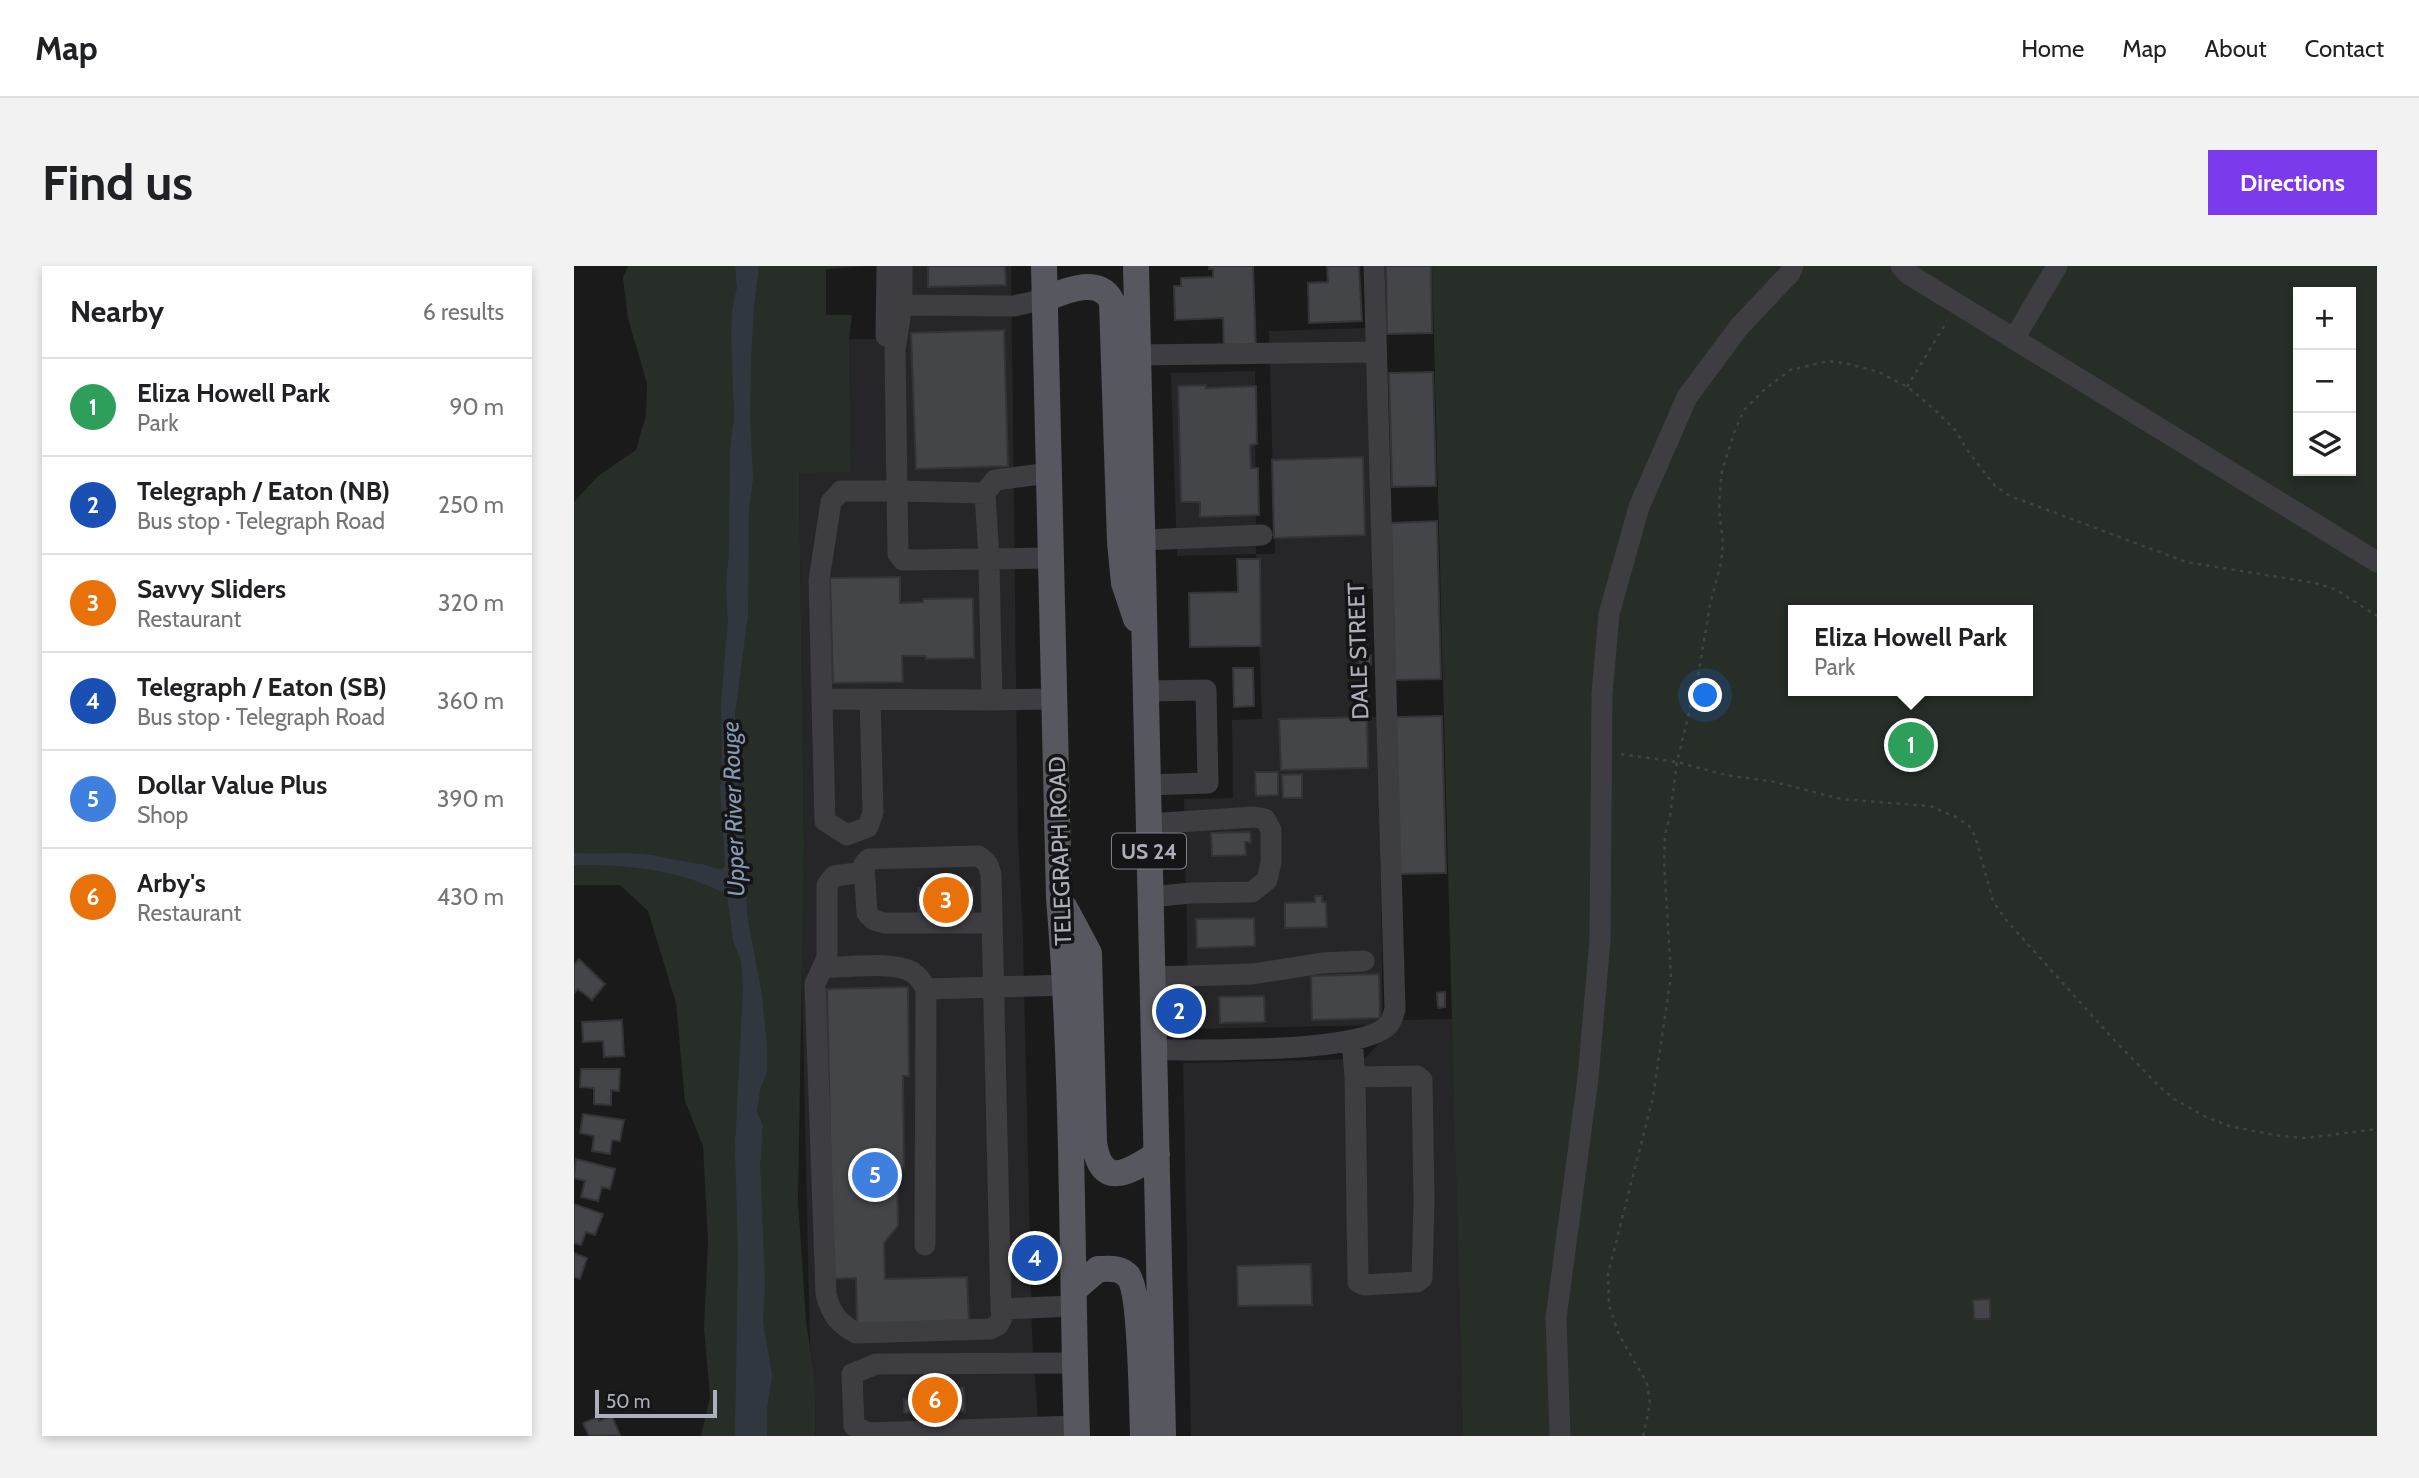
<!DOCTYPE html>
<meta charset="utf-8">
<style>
body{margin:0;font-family:Cabin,sans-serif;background:#f2f2f2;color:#202124}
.controls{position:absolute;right:21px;top:21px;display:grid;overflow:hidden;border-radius:0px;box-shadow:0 4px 10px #0003}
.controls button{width:63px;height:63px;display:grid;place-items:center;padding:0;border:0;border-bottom:2px solid #e0e0e0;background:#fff;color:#202124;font:35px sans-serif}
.scale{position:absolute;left:21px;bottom:18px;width:122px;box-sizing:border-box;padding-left:7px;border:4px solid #adb0ba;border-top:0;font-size:19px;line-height:24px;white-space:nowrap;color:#adb0ba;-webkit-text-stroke:5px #151416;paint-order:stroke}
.you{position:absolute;left:1132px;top:430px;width:24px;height:24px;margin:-18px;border:5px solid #fff;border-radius:50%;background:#1a73e8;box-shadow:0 0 0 10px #1a73e833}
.badge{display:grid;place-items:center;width:46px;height:46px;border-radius:50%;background:#7c3aed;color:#fff;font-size:23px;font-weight:700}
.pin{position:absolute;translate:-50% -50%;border:4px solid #fff;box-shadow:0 2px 7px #0006}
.popup{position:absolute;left:1214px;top:339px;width:245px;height:91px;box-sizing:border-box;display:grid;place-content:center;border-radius:0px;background:#fff;filter:drop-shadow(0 2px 5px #0005);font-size:23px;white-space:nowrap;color:#757577}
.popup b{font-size:26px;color:#202124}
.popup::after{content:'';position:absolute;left:50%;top:100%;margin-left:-14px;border:14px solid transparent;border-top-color:#fff}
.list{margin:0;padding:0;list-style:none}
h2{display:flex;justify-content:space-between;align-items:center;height:91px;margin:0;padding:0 28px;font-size:30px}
h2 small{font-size:23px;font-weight:400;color:#757577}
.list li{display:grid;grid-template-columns:46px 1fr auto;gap:21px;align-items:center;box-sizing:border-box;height:98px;padding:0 28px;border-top:2px solid #e0e0e0}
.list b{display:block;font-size:26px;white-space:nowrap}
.list p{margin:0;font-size:23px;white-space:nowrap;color:#757577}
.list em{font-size:23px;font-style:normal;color:#757577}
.icon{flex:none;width:38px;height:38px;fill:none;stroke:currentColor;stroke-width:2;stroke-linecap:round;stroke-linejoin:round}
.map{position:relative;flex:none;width:1803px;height:1170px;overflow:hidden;border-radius:0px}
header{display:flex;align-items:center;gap:42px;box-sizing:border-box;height:98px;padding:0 35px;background:#fff;border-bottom:2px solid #e0e0e0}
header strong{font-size:33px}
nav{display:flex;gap:38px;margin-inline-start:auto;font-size:24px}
.intro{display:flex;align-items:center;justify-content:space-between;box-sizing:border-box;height:168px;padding:0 42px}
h1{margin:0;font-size:49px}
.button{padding:18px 32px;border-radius:0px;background:#7c3aed;color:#fff;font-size:24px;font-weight:700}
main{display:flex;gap:42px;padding:0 42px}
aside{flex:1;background:#fff;border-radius:0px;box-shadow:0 4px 10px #0003}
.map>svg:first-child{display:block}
</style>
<header>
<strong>Map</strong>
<nav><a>Home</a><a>Map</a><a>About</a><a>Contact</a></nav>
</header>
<div class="intro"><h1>Find us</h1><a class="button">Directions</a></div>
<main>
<aside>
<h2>Nearby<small>6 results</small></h2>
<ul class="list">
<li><span class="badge" style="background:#2e9e5b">1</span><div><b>Eliza Howell Park</b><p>Park</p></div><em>90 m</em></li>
<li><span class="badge" style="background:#1a4fb4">2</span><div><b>Telegraph / Eaton (NB)</b><p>Bus stop · Telegraph Road</p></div><em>250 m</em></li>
<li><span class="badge" style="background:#e8710a">3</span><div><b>Savvy Sliders</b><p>Restaurant</p></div><em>320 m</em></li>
<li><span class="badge" style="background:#1a4fb4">4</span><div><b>Telegraph / Eaton (SB)</b><p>Bus stop · Telegraph Road</p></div><em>360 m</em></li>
<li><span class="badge" style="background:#3f7fe0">5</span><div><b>Dollar Value Plus</b><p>Shop</p></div><em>390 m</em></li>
<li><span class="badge" style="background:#e8710a">6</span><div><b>Arby's</b><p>Restaurant</p></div><em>430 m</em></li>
</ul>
</aside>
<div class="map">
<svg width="1803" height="1170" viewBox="0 0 1803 1170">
<rect width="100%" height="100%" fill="#1a1a1b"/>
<!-- built -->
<path fill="#262628" d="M317,0H437L444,576L449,671L458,1068L465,1170H241L242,1120L236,1078L227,674L230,579L225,206L277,205L275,73H318Z
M792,62L799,323H793L797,451H804L809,759L615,763L610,533L659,532L658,454L688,453L682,288L603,290L597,107L681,105L682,288H701L695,65Z
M879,753L889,1170H617L609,797L790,793L829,754Z"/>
<!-- green -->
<path fill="#262e27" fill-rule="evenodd" d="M54,0H296L252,3V49H278L275,74L277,206L225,207L230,579L224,935L232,1055L242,1120L241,1170H127L136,1131L130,1062L134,976L129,880L111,835L102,737L74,645L46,619H0V236L24,210L62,184L72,149L73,117L54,53L49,12Z
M858,0H1803V1170H889ZM1724,26H1777V205H1724ZM1220,344H1454V425H1220Z"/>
<!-- water -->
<path fill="#30373f" d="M161,0H185L180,39L177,95L176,151L179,212L175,245L174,349L161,448L162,500L169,558L173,649L188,729L193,782V806L186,824L183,846L189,860L186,899L191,1018L189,1057L198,1108L193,1144V1170H161L164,990L161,881L169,722L167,696L159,674L153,629C108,603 50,598 0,599V587C26,589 52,585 78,589C94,592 110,596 127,598C134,599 140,603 148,603L151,600L146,521L148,511L147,436L154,356L152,323L155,284L156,183L160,152L157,67L158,45L163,21Z"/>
<!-- building -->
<path fill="#444548" stroke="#343437" stroke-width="2" d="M354,0H431L432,19L354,21Z
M635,0H679L682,85L650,86L649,52L601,54L600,20H607V12L639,11V3H635Z
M753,0H785L788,55L735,57L734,17L754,16Z
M812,0H857L858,67L813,68Z
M430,64L434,200L342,203L337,67Z
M859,106L862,220L818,221L815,107Z
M632,119V122L682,120L683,178L676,179L677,202H684L685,249L626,251V236H607L604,120Z
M789,191L791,269L700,272L698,194Z
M863,255L867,413L821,414L817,257Z
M663,293H686L687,380L616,381L615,327L664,326Z
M326,311V337L349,336V333L399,332L400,392L352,393V390H328L329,416L259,417L256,312Z
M797,389V399L786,400L785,390Z
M659,402H679L680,440L660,441Z
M868,450L872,607L826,608L821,451Z
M793,451L794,502L707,504L705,453Z
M681,506H704V529L682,530Z
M728,508V532H709L708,509Z
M676,566L677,576H671L672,589L638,590L637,567Z
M399,621V645L344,646V622Z
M741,630H748V636H752L753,661L711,662V637L741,636Z
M680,652L681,680L623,682L622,653Z
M5,693L31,718L18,734L4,723L0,727V699Z
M805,708L806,752L738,754L737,710Z
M334,721L335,810H329L330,902H323L324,960L310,977L311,1013L393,1011L395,1056L283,1058L282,1012L259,1013L253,723Z
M871,726V741L864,742L863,727Z
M690,730L691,756L646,757L645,731Z
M48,754L50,790L30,791L29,775L9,776L8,756Z
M7,803H46L45,825L37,824V839L20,838V822L6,821Z
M9,848L50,854L46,875L38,874L36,888L18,885L20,870L6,867Z
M2,893L41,903L36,923L28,921L24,935L7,931L11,915L0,912Z
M0,938L29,948L21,969L12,966L7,979L0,977Z
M0,987L13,992L6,1013L0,1011Z
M737,998L738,1039L664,1040L663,1000Z
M1416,1033V1053H1400L1399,1034Z
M370,1119L371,1122L390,1121L391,1145L330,1147V1133L340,1132L339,1120Z
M38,1150L46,1169L15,1170L9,1157L24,1151L25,1155Z"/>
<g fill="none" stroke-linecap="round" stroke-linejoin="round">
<!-- path -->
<path stroke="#414247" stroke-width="2.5" stroke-dasharray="3.5 5" stroke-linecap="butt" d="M1333,121L1373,55
M1047,488L1103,496L1152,509L1201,516L1267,533L1356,540L1382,551L1395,560L1401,570L1419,635L1432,654L1541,775L1586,821L1600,833L1632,851L1655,860L1706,870L1733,872L1803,863
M1069,1170L1076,1138L1073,1117L1045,1069L1035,1039L1034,1008L1079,831L1097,710L1090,596L1091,568L1096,550L1103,496L1124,410L1136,339L1147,297L1149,277L1145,243L1146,225L1148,205L1160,167L1170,144L1191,123L1216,104L1255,95L1275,98L1305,106L1335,122L1361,144L1382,165L1393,184L1421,220L1436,230L1612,296L1741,317L1761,323L1803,350"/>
<!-- minor -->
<path stroke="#3d3d42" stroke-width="21" d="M328,0V39L321,84L323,225L411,227L421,214L475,207
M1327,0L1333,7L1803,296
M328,39L440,40L471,33
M312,70L313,0
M1440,73L1483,0
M564,89L802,86
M569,274L688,269
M477,292L415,293V299L418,434L480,433
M572,425L632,424L634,517L573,519
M248,433L418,434
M296,434L299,546L294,561L273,569L251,555L245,314L257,236L267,225H323L324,288L329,294L415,293L411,227
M574,558L680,551L691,553L697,564V596L693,614L678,626L617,627L576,631
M290,606L260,610L253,619V692L241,718L252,1028C257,1048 264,1057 282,1067L416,1063L424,1059L428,1052L427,1043
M418,657H310L300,654L293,647L290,598L295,593L404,590C413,595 415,599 417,609L427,1043L500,1040
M249,702C272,701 318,695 338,706C345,710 348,716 352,723
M577,711L679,708L748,697L790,695
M778,774L781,811L784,1016L790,1019L843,1016L848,1012L850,935L848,814L843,810L781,811
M579,784C622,783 791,789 815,758C818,754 820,747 821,743L800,0
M351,979L352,723L492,719
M502,1097L302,1098L278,1108L280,1160L294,1167L503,1160
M986,1170L982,1052L1014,812L1026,674L1028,428L1035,348L1065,241L1113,131L1165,61L1216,7L1219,0"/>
<!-- major -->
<path stroke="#57585f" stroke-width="26" d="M470,0L485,632C500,811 497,990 503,1170
M562,0L589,1170
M471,33C491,25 526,9 538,36L546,276L550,317L562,353
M491,642L515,687L520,876C527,924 554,907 583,888
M500,1024L524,1003C535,1003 546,1001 554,1010C567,1025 568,1143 569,1170"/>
</g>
<g text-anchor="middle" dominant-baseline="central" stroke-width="7" stroke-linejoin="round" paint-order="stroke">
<!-- shield labels -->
<rect fill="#151416" stroke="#7f8189" stroke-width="2" x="538" y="567.5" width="74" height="35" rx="5"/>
<g font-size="21" font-weight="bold" fill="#adb0ba">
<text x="575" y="585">US 24</text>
</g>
<!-- street labels -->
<g font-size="23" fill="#adb0ba" stroke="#151416">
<text transform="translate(784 385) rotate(-92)">DALE STREET</text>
<text transform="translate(486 585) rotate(-92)">TELEGRAPH ROAD</text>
</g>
<!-- water labels -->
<g font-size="24" font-style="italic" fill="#879ab2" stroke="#151416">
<text transform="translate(159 543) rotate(-92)">Upper River Rouge</text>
</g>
</g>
</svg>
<div class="controls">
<button>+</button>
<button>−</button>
<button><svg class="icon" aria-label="layers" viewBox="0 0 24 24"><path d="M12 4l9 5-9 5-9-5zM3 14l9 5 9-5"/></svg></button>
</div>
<div class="scale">50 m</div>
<div class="you"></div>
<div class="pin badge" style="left:1337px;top:479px;background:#2e9e5b">1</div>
<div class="popup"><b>Eliza Howell Park</b>Park</div>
<div class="pin badge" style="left:605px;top:745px;background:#1a4fb4">2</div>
<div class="pin badge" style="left:372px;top:634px;background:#e8710a">3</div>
<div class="pin badge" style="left:461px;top:992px;background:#1a4fb4">4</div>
<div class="pin badge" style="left:301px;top:909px;background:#3f7fe0">5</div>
<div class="pin badge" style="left:361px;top:1134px;background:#e8710a">6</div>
</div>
</main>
